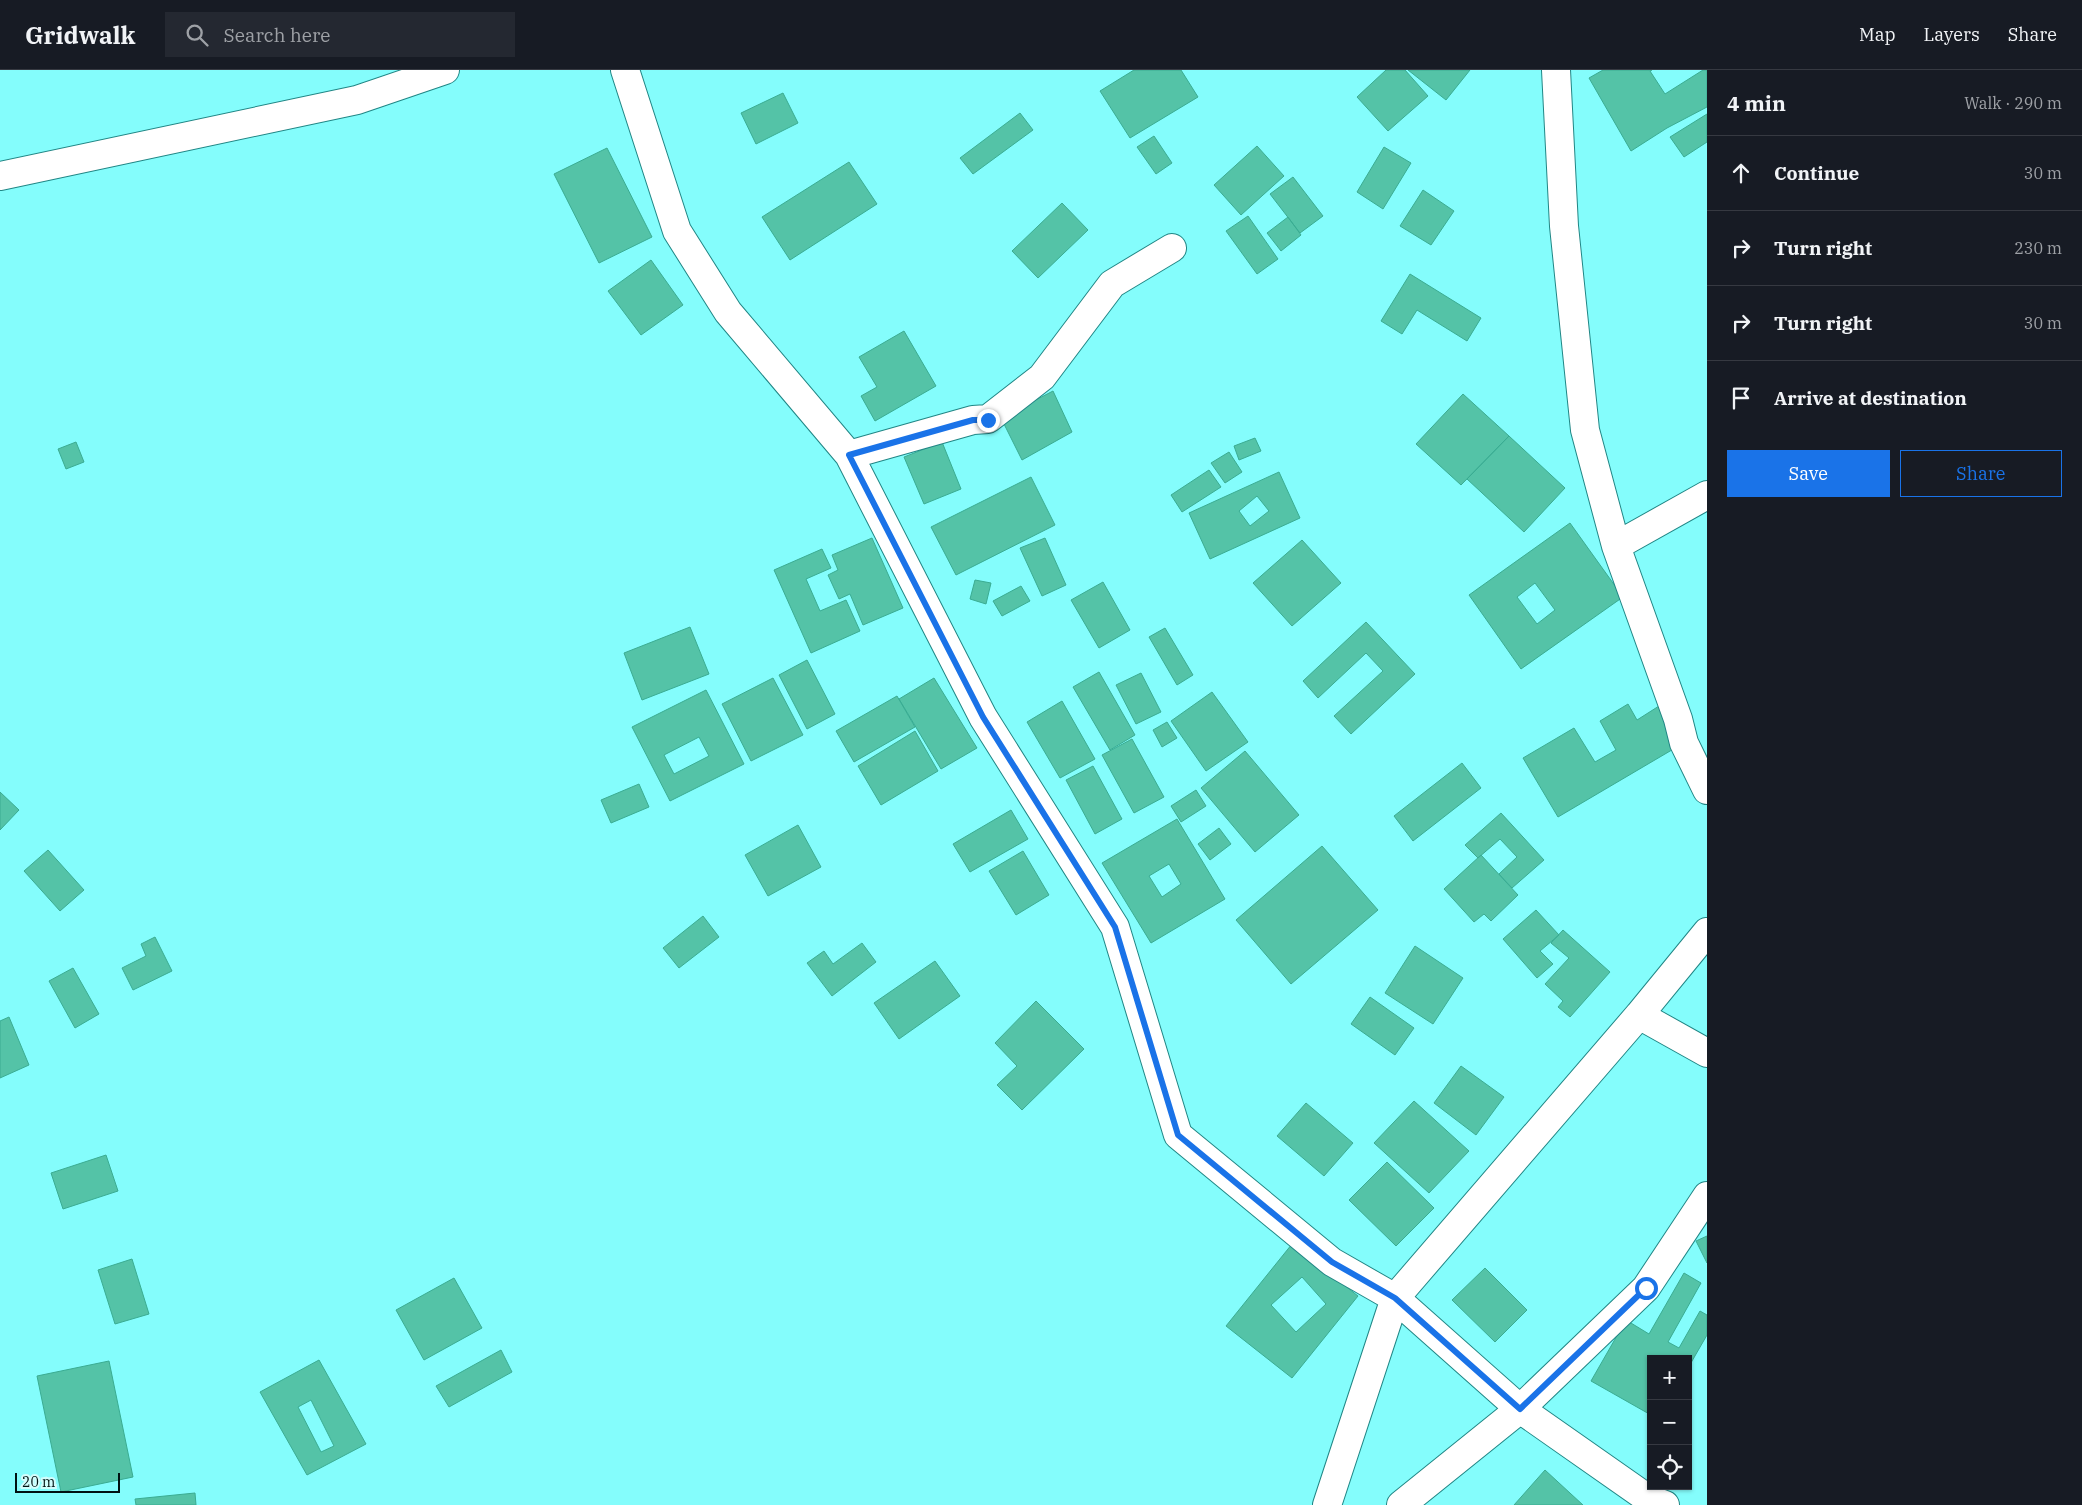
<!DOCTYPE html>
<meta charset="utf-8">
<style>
body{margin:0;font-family:"IBM Plex Serif",serif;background:#242831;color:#f1f3f6}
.controls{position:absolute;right:15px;bottom:15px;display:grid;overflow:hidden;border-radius:0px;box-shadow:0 1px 4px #0004}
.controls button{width:45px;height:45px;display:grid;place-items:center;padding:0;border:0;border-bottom:1px solid #363941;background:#171b24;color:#f1f3f6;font:25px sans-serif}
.scale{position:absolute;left:15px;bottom:12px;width:105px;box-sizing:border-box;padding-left:5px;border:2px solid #001212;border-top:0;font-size:14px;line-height:18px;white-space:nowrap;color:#001212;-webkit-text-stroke:4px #d2fdfc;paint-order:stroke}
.stop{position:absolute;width:15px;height:15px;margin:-11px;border:4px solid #1a73e8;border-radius:50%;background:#fff}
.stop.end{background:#1a73e8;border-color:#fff;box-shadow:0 1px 5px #0008}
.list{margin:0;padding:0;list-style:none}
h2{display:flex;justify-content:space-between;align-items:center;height:65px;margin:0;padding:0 20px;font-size:21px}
h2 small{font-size:16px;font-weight:400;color:#9ea1a6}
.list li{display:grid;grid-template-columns:32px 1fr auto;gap:15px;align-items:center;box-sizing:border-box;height:75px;padding:0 20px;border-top:1px solid #363941}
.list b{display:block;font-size:19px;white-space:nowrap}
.list em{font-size:16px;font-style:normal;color:#9ea1a6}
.actions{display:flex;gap:10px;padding:15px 20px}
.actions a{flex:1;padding:11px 0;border:1px solid #1a73e8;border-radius:0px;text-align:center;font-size:18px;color:#1a73e8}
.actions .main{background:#1a73e8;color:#fff}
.icon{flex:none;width:28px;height:28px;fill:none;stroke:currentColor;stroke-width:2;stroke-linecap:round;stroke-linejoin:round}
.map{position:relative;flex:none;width:1707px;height:1435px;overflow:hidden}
header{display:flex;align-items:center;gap:30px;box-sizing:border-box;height:70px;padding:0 25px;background:#171b24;border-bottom:1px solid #363941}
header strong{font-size:24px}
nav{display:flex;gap:28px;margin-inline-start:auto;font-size:18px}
.search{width:350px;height:45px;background:#242831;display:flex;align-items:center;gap:12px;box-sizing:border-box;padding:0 18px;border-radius:0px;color:#9ea1a6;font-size:19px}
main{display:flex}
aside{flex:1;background:#171b24}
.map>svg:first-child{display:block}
</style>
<header>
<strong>Gridwalk</strong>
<div class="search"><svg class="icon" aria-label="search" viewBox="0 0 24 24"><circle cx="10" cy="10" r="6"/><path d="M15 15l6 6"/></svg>Search here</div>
<nav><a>Map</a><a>Layers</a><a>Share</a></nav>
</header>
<main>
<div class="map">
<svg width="1707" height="1435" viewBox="0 0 1707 1435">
<rect width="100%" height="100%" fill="#84fdfc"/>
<!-- building -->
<path fill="#54c3a7" stroke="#3aac92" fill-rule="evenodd" d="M1134,0H1181L1198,27L1130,68L1100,21Z
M1386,0H1405L1428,26L1388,61L1357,27Z
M1408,0H1470L1446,30Z
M1603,0H1652L1650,1L1665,24L1703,0H1707V37L1667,58L1631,81L1589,8Z
M783,23L798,53L756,74L741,43Z
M1020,43L1033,60L973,104L960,88Z
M1707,44V72L1684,87L1670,67Z
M1154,66L1172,93L1156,104L1137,77Z
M1257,76L1284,106L1241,145L1214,115Z
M1384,77L1411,93L1383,139L1357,122Z
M607,78L652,167L599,193L554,104Z
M849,92L877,134L790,190L762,147Z
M1293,107L1323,146L1300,163L1270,124Z
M1423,120L1454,141L1431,175L1400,156Z
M1062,133L1088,160L1038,208L1012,181Z
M1248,146L1278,189L1257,204L1226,161Z
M1288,147L1301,165L1281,181L1267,163Z
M651,190L683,235L641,265L608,221Z
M1410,204L1481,248L1467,271L1417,240L1402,264L1381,251Z
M904,261L936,316L875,351L861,326L877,317L859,287Z
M1053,321L1072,362L1022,390L1001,348Z
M1463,324L1509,366L1461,415L1416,374Z
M1509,366L1565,418L1524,462L1467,409Z
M1255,368L1261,381L1239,390L1234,376Z
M76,372L84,392L66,399L58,379Z
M942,372L961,419L924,434L904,387Z
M1229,382L1242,402L1225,413L1211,393Z
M1209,400L1221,417L1182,442L1171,425Z
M1279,402L1300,448L1210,489L1189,443ZM1257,426L1269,441L1250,456L1239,441Z
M1031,407L1055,455L956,505L931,457Z
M1570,453L1623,527L1521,599L1469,525ZM1535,513L1555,540L1537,554L1517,527Z
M872,468L903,538L863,555L850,524L839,529L828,505L838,500L832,485Z
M1045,468L1066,515L1042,526L1020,478Z
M1302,470L1341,513L1292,556L1253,513Z
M822,479L831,498L806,509L820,541L846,530L860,561L811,583L774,500Z
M975,510L991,513L986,534L970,529Z
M1103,512L1130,560L1099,578L1071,530Z
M1021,516L1030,531L1002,546L993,531Z
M1366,552L1415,604L1351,664L1334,646L1383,601L1366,583L1318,628L1303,611Z
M690,557L709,604L642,630L624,583Z
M1165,558L1193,605L1177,615L1149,567Z
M807,590L835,644L807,659L779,605Z
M1099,602L1135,665L1110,680L1073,617Z
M1141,603L1161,642L1136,654L1116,615Z
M773,608L803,665L751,691L722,634Z
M934,608L977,678L941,699L899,629Z
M706,620L744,694L670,731L632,657ZM699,667L709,686L674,704L664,685Z
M1212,622L1248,672L1206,701L1171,651Z
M897,626L915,657L854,692L836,661Z
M1062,631L1095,689L1060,708L1027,652Z
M1628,634L1637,650L1659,636L1682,674L1558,747L1523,688L1574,658L1595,692L1616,680L1600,651Z
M1167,652L1177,668L1162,677L1153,660Z
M915,661L938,701L881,735L858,696Z
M1132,669L1164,727L1134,743L1102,685Z
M1245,681L1299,745L1255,782L1201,718Z
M1462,693L1481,718L1413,771L1394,746Z
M1093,696L1122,749L1095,764L1066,710Z
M639,714L649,737L611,753L601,730Z
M1196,720L1206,736L1181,752L1171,736Z
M0,722L19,740L0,760Z
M1011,740L1028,769L970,802L953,774Z
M1501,743L1544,790L1512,818L1499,804L1517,787L1500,769L1478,788L1465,775Z
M1177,749L1225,829L1151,873L1102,793ZM1169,794L1181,814L1162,827L1149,806Z
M798,755L821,797L768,826L745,785Z
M1219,758L1231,774L1210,790L1198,774Z
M1322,776L1378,840L1291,914L1236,850Z
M48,780L84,820L60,841L24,801Z
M1023,781L1049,825L1016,845L989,801Z
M1481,785L1518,825L1491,851L1484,844L1474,852L1444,819Z
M1536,840L1559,865L1540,881L1553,894L1537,908L1503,869Z
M703,846L719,867L679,898L663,878Z
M1563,860L1610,902L1570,947L1558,937L1563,931L1545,914L1569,888L1551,873Z
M155,867L172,901L133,920L122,898L146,886L141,874Z
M862,873L876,892L832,926L807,893L824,881L833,894Z
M1415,876L1463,908L1433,954L1385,923Z
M935,891L960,926L899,969L874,933Z
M73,898L99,944L75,958L49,911Z
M1370,927L1414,958L1395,985L1351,954Z
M1036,931L1084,979L1022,1040L997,1015L1017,996L995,973Z
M9,947L29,995L0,1008V951Z
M1461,996L1504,1027L1476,1065L1434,1033Z
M1414,1031L1469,1081L1429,1123L1374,1073Z
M1306,1033L1353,1073L1324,1106L1277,1066Z
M106,1085L118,1121L63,1139L51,1103Z
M1387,1092L1434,1138L1396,1176L1349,1130Z
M1707,1166V1193L1696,1171Z
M1292,1174L1358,1226L1292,1308L1226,1256ZM1302,1207L1326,1234L1296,1262L1271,1235Z
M132,1189L149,1244L115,1254L98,1200Z
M1485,1198L1527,1240L1495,1272L1452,1230Z
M1684,1203L1701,1213L1668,1272L1679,1278L1700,1241L1707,1245V1265L1688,1298V1289H1651V1345L1591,1311L1626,1250L1649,1264Z
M454,1208L482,1258L424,1290L396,1240Z
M501,1280L512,1302L449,1337L436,1316Z
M319,1290L366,1374L307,1405L260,1322ZM311,1330L334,1376L321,1382L298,1337Z
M109,1291L133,1407L61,1422L37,1306Z
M1545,1400L1583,1435H1514Z
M195,1423L196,1435H136L135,1429Z"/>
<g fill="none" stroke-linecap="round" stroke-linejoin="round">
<!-- minor casing -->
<g stroke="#218685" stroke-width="30">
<path id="minor" d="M625,0L677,161L728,242L849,385L983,647L1115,857L1178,1065L1332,1192L1395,1228L1520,1339L1647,1428L1665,1435
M1556,0L1564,156L1585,360L1616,476L1678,649L1684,673L1707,720
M0,106L357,30L445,0
M849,385L973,350L988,349L1042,307L1112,214L1172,178
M1616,476L1707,425
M1639,945L1707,983
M1327,1435L1395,1228L1639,945L1707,862
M1401,1435L1520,1339L1646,1218L1707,1126"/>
</g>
<!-- minor -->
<use href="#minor" stroke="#fff" stroke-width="28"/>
</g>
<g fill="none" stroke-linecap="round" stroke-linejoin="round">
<!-- route -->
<path stroke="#1a73e8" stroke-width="6" d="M988,350H973L849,385L983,647L1115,857L1178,1065L1332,1192L1395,1228L1520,1339L1646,1218"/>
</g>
</svg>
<div class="controls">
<button>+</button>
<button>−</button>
<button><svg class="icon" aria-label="locate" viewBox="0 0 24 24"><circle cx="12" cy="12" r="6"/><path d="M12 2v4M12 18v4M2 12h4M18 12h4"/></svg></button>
</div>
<div class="scale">20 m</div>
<div class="stop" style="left:1646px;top:1218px"></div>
<div class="stop end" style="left:988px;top:350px"></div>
</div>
<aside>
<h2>4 min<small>Walk · 290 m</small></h2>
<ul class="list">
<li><svg class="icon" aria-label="ahead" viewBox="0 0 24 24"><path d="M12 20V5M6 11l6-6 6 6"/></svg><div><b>Continue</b></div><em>30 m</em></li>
<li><svg class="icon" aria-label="right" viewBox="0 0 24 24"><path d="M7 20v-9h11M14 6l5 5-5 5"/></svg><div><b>Turn right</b></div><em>230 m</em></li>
<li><svg class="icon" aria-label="right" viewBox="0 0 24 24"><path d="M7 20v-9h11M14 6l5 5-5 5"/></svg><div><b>Turn right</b></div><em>30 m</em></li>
<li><svg class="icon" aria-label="arrive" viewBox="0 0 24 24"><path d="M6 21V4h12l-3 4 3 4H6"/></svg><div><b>Arrive at destination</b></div></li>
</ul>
<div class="actions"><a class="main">Save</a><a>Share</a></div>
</aside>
</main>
